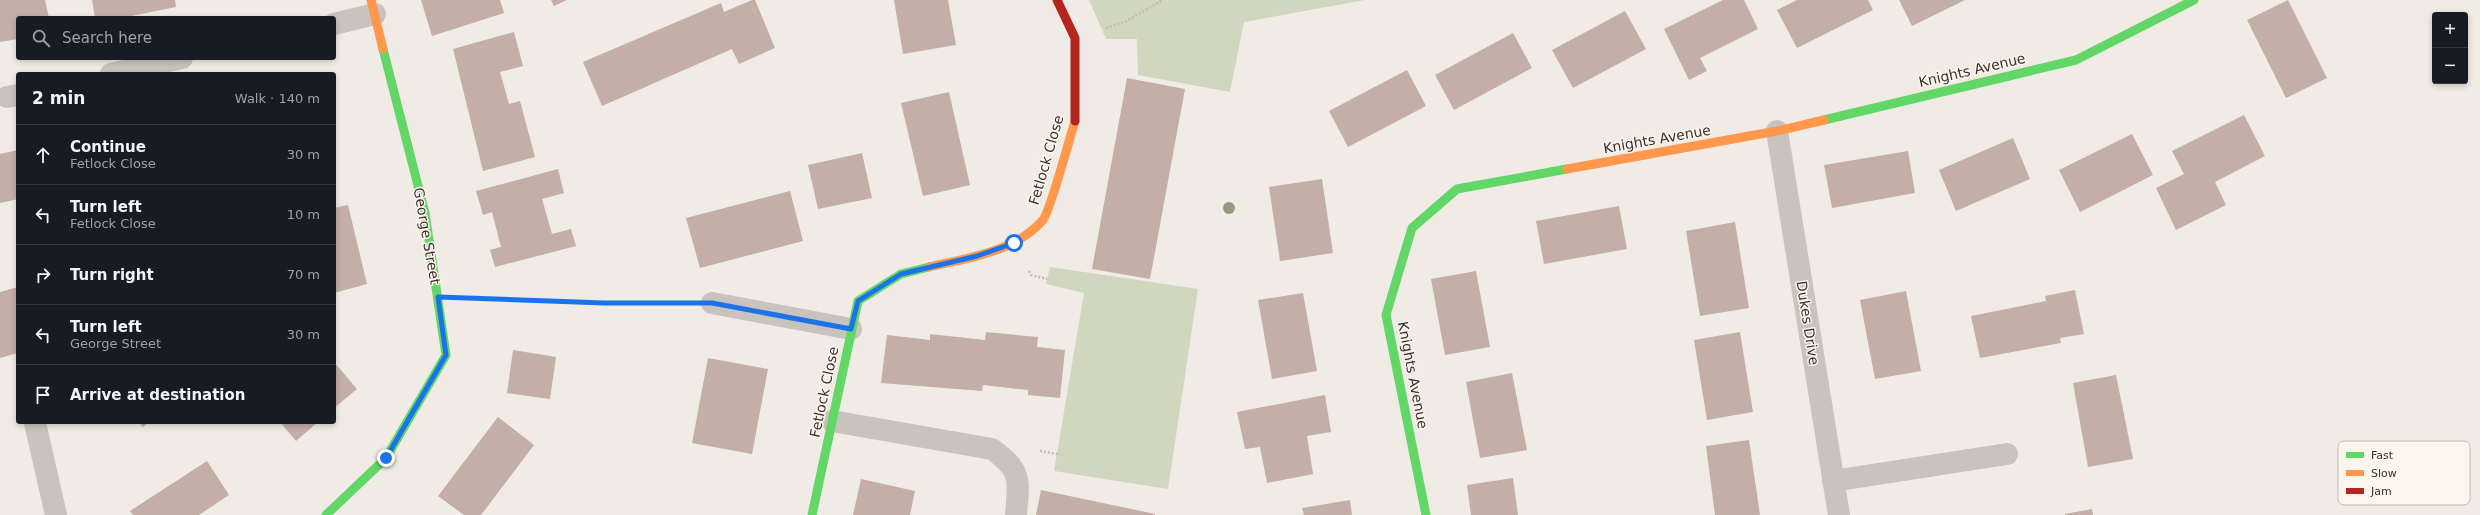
<!DOCTYPE html>
<meta charset="utf-8">
<style>
body{margin:0;font-family:"DejaVu Sans",sans-serif;background:#20242c;color:#f1f3f6}
.controls{position:absolute;right:12px;top:12px;display:grid;overflow:hidden;border-radius:4px;box-shadow:0 2px 6px #0003}
.controls button{width:36px;height:36px;display:grid;place-items:center;padding:0;border:0;border-bottom:1px solid #363941;background:#171b24;color:#f1f3f6;font:20px sans-serif}
.stop{position:absolute;width:12px;height:12px;margin:-9px;border:3px solid #1a73e8;border-radius:50%;background:#fff}
.stop.end{background:#1a73e8;border-color:#fff;box-shadow:0 1px 4px #0008}
.list{margin:0;padding:0;list-style:none}
h2{display:flex;justify-content:space-between;align-items:center;height:52px;margin:0;padding:0 16px;font-size:17px}
h2 small{font-size:13px;font-weight:400;color:#9ea1a6}
.list li{display:grid;grid-template-columns:26px 1fr auto;gap:12px;align-items:center;box-sizing:border-box;height:60px;padding:0 16px;border-top:1px solid #363941}
.list b{display:block;font-size:15px;white-space:nowrap}
.list p{margin:0;font-size:13px;white-space:nowrap;color:#9ea1a6}
.list em{font-size:13px;font-style:normal;color:#9ea1a6}
.icon{flex:none;width:22px;height:22px;fill:none;stroke:currentColor;stroke-width:2;stroke-linecap:round;stroke-linejoin:round}
.map{position:relative;flex:none;width:2480px;height:515px;overflow:hidden}
.search{position:absolute;background:#171b24;box-shadow:0 2px 6px #0003;left:16px;top:16px;width:320px;height:44px;display:flex;align-items:center;gap:10px;box-sizing:border-box;padding:0 14px;border-radius:4px;color:#9ea1a6;font-size:15px}
.panel{position:absolute;background:#171b24;box-shadow:0 2px 6px #0003;left:16px;top:72px;width:320px;height:352px;border-radius:4px}
.map>svg:first-child{display:block}
</style>
<div class="map">
<svg width="2480" height="515" viewBox="0 0 2480 515">
<rect width="100%" height="100%" fill="#f0ebe5"/>
<!-- green -->
<path fill="#d1d6bf" d="M1089,0H1365L1244,22L1230,92L1138,75L1137,39H1106Z
M1050,267L1198,289L1168,489L1054,471L1084,293L1046,284Z"/>
<!-- building -->
<path fill="#c3afa7" d="M0,0H45L49,18H18V39L0,42Z
M92,0H175L176,7L121,18H95Z
M421,0H500L504,13L432,36Z
M551,0H567L554,6Z
M752,0H755L775,48L739,64L732,49L602,106L583,62L721,3L724,12Z
M894,0H948L956,45L903,54Z
M1723,0H1744L1758,29L1700,58L1707,71L1689,80L1664,29Z
M1797,0H1868L1873,10L1797,48L1777,10Z
M1899,0H1965L1912,26Z
M2288,0L2327,78L2286,98L2247,20Z
M1625,11L1646,49L1573,88L1552,50Z
M514,32L523,66L500,72L509,104L520,101L535,157L483,171L453,49Z
M1513,33L1532,68L1454,110L1435,75Z
M1407,70L1426,106L1348,147L1329,111Z
M1127,78L1185,89L1150,279L1092,269Z
M949,92L970,185L923,196L901,103Z
M2244,115L2265,156L2215,182L2226,205L2176,230L2156,188L2184,174L2172,151Z
M2132,134L2153,175L2080,212L2059,170Z
M2013,138L2030,179L1956,211L1939,170Z
M18,150V199L0,203V154Z
M1908,151L1915,193L1832,208L1824,165Z
M862,153L872,198L818,209L808,165Z
M558,169L564,193L542,199L552,234L571,229L576,246L495,267L490,250L501,247L492,212L483,215L476,191Z
M1322,179L1333,253L1280,261L1269,187Z
M790,191L803,241L700,268L686,218Z
M348,205L367,284L334,293V208Z
M1619,206L1627,249L1544,264L1536,221Z
M1735,222L1749,308L1700,316L1686,231Z
M1476,271L1490,347L1445,355L1431,279Z
M18,287V353L0,358V292Z
M2075,290L2084,334L2060,338L2061,343L1980,358L1971,316L2046,301L2045,296Z
M1906,291L1921,371L1875,379L1860,300Z
M1303,293L1317,371L1272,379L1258,300Z
M986,332L1038,337L1037,347L1065,350L1060,398L1028,395V390L983,385L982,391L881,383L887,335L930,340V334L985,340Z
M1740,332L1753,412L1707,420L1694,340Z
M513,350L556,357L550,399L507,393Z
M708,358L768,369L752,454L692,443Z
M334,362L357,389L334,408Z
M1512,373L1527,450L1480,458L1466,382Z
M2116,375L2133,459L2088,467L2073,383Z
M1325,395L1331,432L1307,436L1313,474L1267,483L1260,447L1245,449L1237,412Z
M498,417L534,445L481,515H464L438,496Z
M138,422H149L143,427Z
M280,422H318L296,441Z
M1749,440L1760,515H1715L1706,446Z
M207,461L229,495L199,515H133L130,511Z
M1513,478L1518,515H1471L1467,485Z
M861,479L915,491L910,515H853Z
M1041,490L1155,514V515H1036Z
M1350,500L1352,515H1304L1302,508Z
M2092,509L2093,515H2065V514Z"/>
<g fill="none" stroke-linecap="round" stroke-linejoin="round">
<!-- path -->
<path stroke="#c2bbb6" stroke-width="2.5" stroke-dasharray="2 2" stroke-linecap="butt" d="M1106,28L1125,22L1163,0
M1029,271L1031,275L1047,279
M471,299L604,303H680
M1040,451L1058,454"/>
<!-- lane -->
<path stroke="#c9c3be" stroke-width="22" d="M712,303L851,329"/>
<!-- street -->
<path stroke="#c9c3be" stroke-width="22" d="M334,24L375,14
M111,74L182,58
M7,97L18,95
M1777,131L1839,515
M832,421L992,449C1022,471 1019,479 1016,515
M35,423L56,515
M1833,481L2007,454"/>
<!-- fast -->
<path stroke="#63d668" stroke-width="9" d="M1824,120L2076,60L2194,0
M326,515L386,458L446,355L425,213L383,49
M812,515L858,301L901,274L929,267
M1426,515L1386,315L1412,228L1457,189L1567,169"/>
<!-- slow -->
<path stroke="#ff974d" stroke-width="9" d="M371,0L383,49
M1567,169L1777,131L1824,120
M929,267C968,258 1015,252 1043,220C1050,212 1070,137 1075,121"/>
<!-- jam -->
<path stroke="#b3261e" stroke-width="9" d="M1057,0L1075,38V121"/>
</g>
<!-- trees -->
<circle fill="#959b80" cx="1229" cy="208" r="6"/>
<g fill="none" stroke-linecap="round" stroke-linejoin="round">
<!-- route -->
<path stroke="#1a73e8" stroke-width="5" d="M386,458L446,355L438,297L604,303H712L851,329L858,301L901,274L977,256L1014,243"/>
</g>
<g text-anchor="middle" dominant-baseline="central" stroke-width="3" stroke-linejoin="round" paint-order="stroke">
<!-- street labels -->
<g font-size="14" fill="#3b302b" stroke="#fbf5ee">
<text transform="translate(1972 70) rotate(-13)">Knights Avenue</text>
<text transform="translate(1657 139) rotate(-10)">Knights Avenue</text>
<text transform="translate(1046 160) rotate(-74)">Fetlock Close</text>
<text transform="translate(427 236) rotate(80)">George Street</text>
<text transform="translate(1808 323) rotate(81)">Dukes Drive</text>
<text transform="translate(1413 375) rotate(79)">Knights Avenue</text>
<text transform="translate(824 392) rotate(-78)">Fetlock Close</text>
</g>
</g>
<!-- legend -->
<rect x="2338" y="441" width="132" height="64" rx="6" fill="#fbf5ee" stroke="#c1bab4" stroke-width="1"/>
<rect x="2346" y="452" width="18" height="6" fill="#63d668"/>
<rect x="2346" y="470" width="18" height="6" fill="#ff974d"/>
<rect x="2346" y="488" width="18" height="6" fill="#b3261e"/>
<g font-size="11" fill="#3b302b">
<text x="2371" y="459">Fast</text>
<text x="2371" y="477">Slow</text>
<text x="2371" y="495">Jam</text>
</g>
</svg>
<div class="controls">
<button>+</button>
<button>−</button>
</div>
<div class="stop" style="left:1014px;top:243px"></div>
<div class="stop end" style="left:386px;top:458px"></div>
<div class="search"><svg class="icon" aria-label="search" viewBox="0 0 24 24"><circle cx="10" cy="10" r="6"/><path d="M15 15l6 6"/></svg>Search here</div>
<section class="panel">
<h2>2 min<small>Walk · 140 m</small></h2>
<ul class="list">
<li><svg class="icon" aria-label="ahead" viewBox="0 0 24 24"><path d="M12 20V5M6 11l6-6 6 6"/></svg><div><b>Continue</b><p>Fetlock Close</p></div><em>30 m</em></li>
<li><svg class="icon" aria-label="left" viewBox="0 0 24 24"><path d="M17 20v-9H6M10 6l-5 5 5 5"/></svg><div><b>Turn left</b><p>Fetlock Close</p></div><em>10 m</em></li>
<li><svg class="icon" aria-label="right" viewBox="0 0 24 24"><path d="M7 20v-9h11M14 6l5 5-5 5"/></svg><div><b>Turn right</b></div><em>70 m</em></li>
<li><svg class="icon" aria-label="left" viewBox="0 0 24 24"><path d="M17 20v-9H6M10 6l-5 5 5 5"/></svg><div><b>Turn left</b><p>George Street</p></div><em>30 m</em></li>
<li><svg class="icon" aria-label="arrive" viewBox="0 0 24 24"><path d="M6 21V4h12l-3 4 3 4H6"/></svg><div><b>Arrive at destination</b></div></li>
</ul>
</section>
</div>
